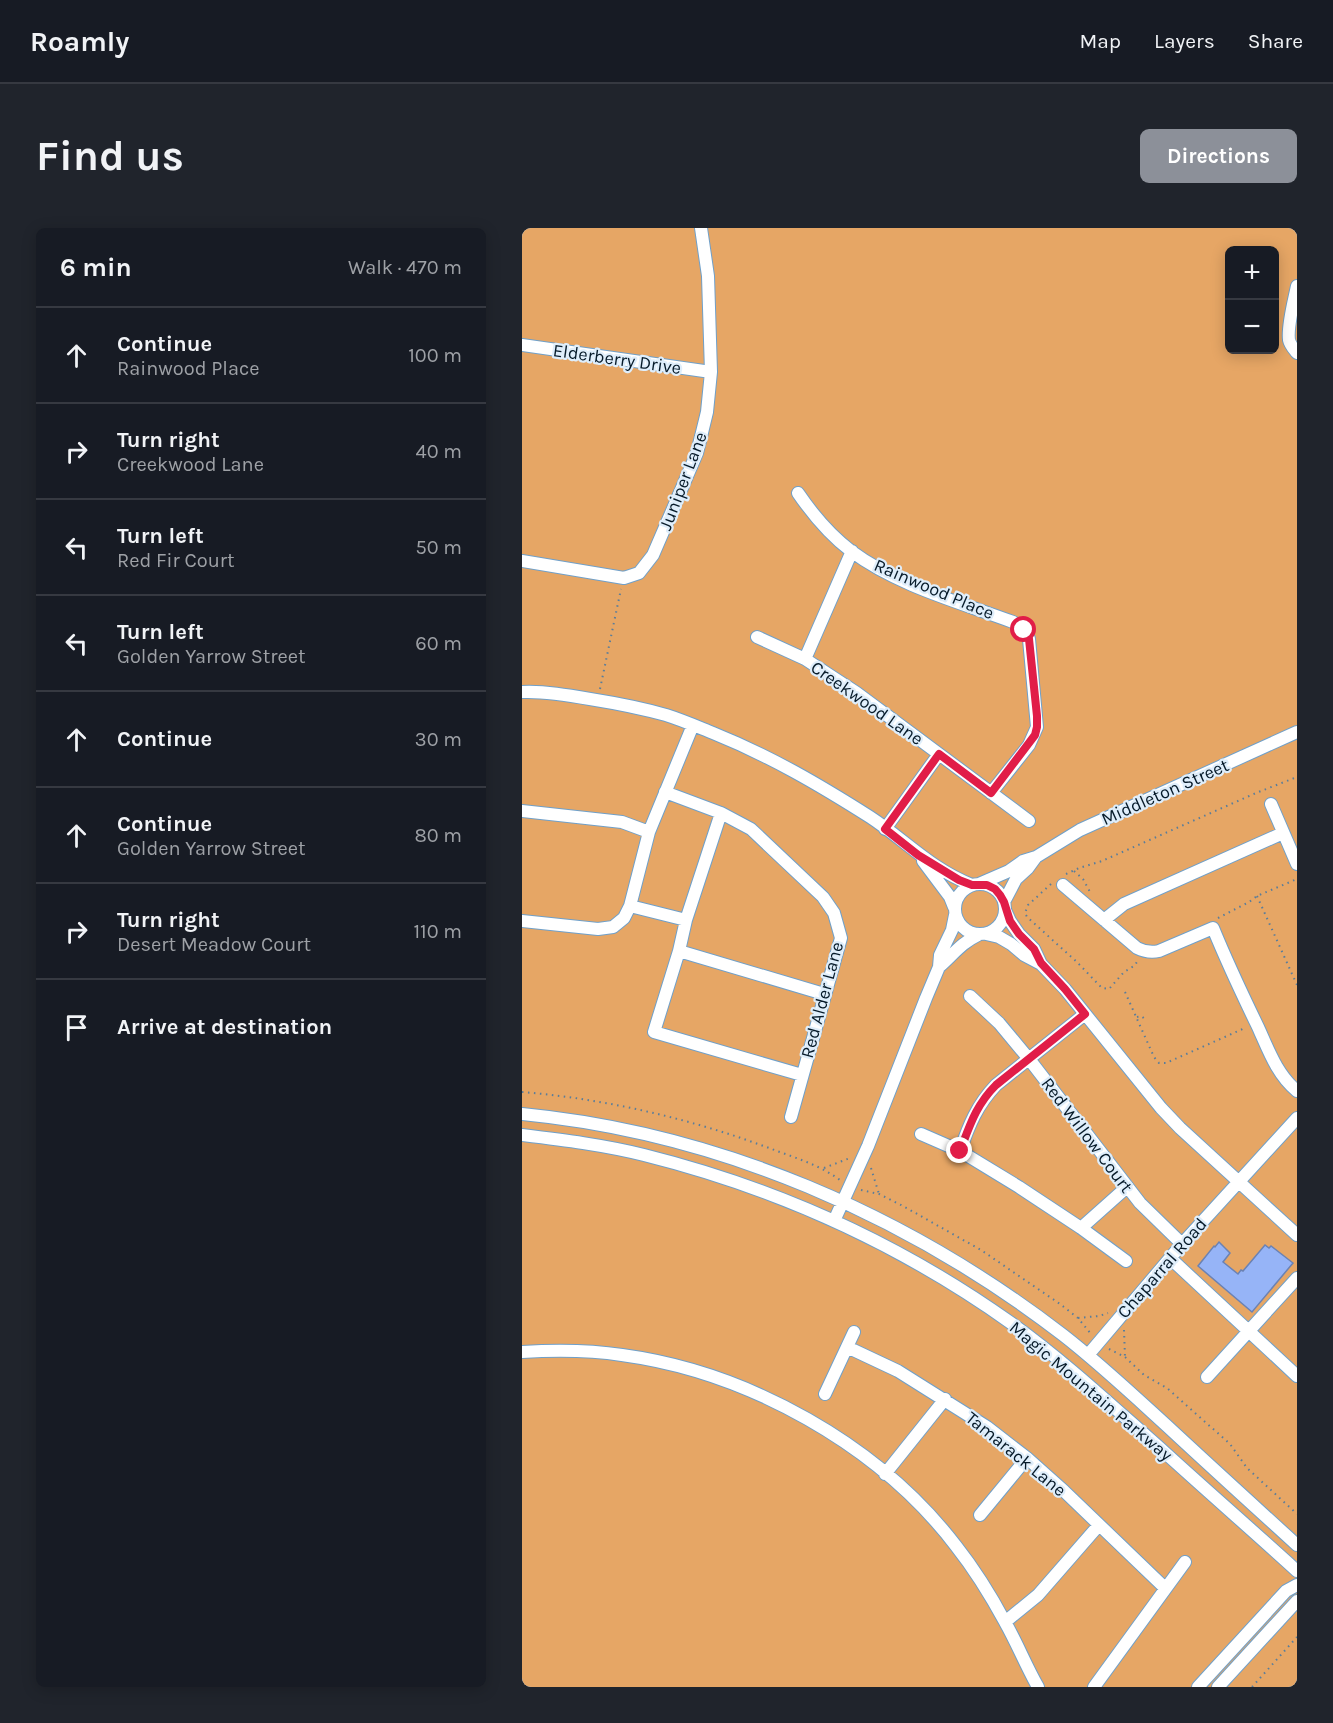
<!DOCTYPE html>
<meta charset="utf-8">
<style>
body{margin:0;font-family:Karla,sans-serif;background:#20242c;color:#f1f3f6}
.controls{position:absolute;right:18px;top:18px;display:grid;overflow:hidden;border-radius:9px;box-shadow:0 3px 15px #0003}
.controls button{width:54px;height:54px;display:grid;place-items:center;padding:0;border:0;border-bottom:2px solid #363941;background:#171b24;color:#f1f3f6;font:30px sans-serif}
.stop{position:absolute;width:18px;height:18px;margin:-14px;border:4px solid #e11d48;border-radius:50%;background:#fff}
.stop.end{background:#e11d48;border-color:#fff;box-shadow:0 2px 6px #0008}
.list{margin:0;padding:0;list-style:none}
h2{display:flex;justify-content:space-between;align-items:center;height:78px;margin:0;padding:0 24px;font-size:26px}
h2 small{font-size:20px;font-weight:400;color:#9ea1a6}
.list li{display:grid;grid-template-columns:39px 1fr auto;gap:18px;align-items:center;box-sizing:border-box;height:96px;padding:0 24px;border-top:2px solid #363941}
.list b{display:block;font-size:22px;white-space:nowrap}
.list p{margin:0;font-size:20px;white-space:nowrap;color:#9ea1a6}
.list em{font-size:20px;font-style:normal;color:#9ea1a6}
.icon{flex:none;width:33px;height:33px;fill:none;stroke:currentColor;stroke-width:2;stroke-linecap:round;stroke-linejoin:round}
.map{position:relative;flex:none;width:775px;height:1459px;overflow:hidden;border-radius:9px}
header{display:flex;align-items:center;gap:36px;box-sizing:border-box;height:84px;padding:0 30px;background:#171b24;border-bottom:2px solid #363941}
header strong{font-size:28px}
nav{display:flex;gap:33px;margin-inline-start:auto;font-size:21px}
.intro{display:flex;align-items:center;justify-content:space-between;box-sizing:border-box;height:144px;padding:0 36px}
h1{margin:0;font-size:42px}
.button{padding:15px 27px;border-radius:9px;background:#8c9099;color:#fff;font-size:21px;font-weight:700}
main{display:flex;gap:36px;padding:0 36px}
aside{flex:1;background:#171b24;border-radius:9px;box-shadow:0 3px 15px #0003}
.map>svg:first-child{display:block}
</style>
<header>
<strong>Roamly</strong>
<nav><a>Map</a><a>Layers</a><a>Share</a></nav>
</header>
<div class="intro"><h1>Find us</h1><a class="button">Directions</a></div>
<main>
<aside>
<h2>6 min<small>Walk · 470 m</small></h2>
<ul class="list">
<li><svg class="icon" aria-label="ahead" viewBox="0 0 24 24"><path d="M12 20V5M6 11l6-6 6 6"/></svg><div><b>Continue</b><p>Rainwood Place</p></div><em>100 m</em></li>
<li><svg class="icon" aria-label="right" viewBox="0 0 24 24"><path d="M7 20v-9h11M14 6l5 5-5 5"/></svg><div><b>Turn right</b><p>Creekwood Lane</p></div><em>40 m</em></li>
<li><svg class="icon" aria-label="left" viewBox="0 0 24 24"><path d="M17 20v-9H6M10 6l-5 5 5 5"/></svg><div><b>Turn left</b><p>Red Fir Court</p></div><em>50 m</em></li>
<li><svg class="icon" aria-label="left" viewBox="0 0 24 24"><path d="M17 20v-9H6M10 6l-5 5 5 5"/></svg><div><b>Turn left</b><p>Golden Yarrow Street</p></div><em>60 m</em></li>
<li><svg class="icon" aria-label="ahead" viewBox="0 0 24 24"><path d="M12 20V5M6 11l6-6 6 6"/></svg><div><b>Continue</b></div><em>30 m</em></li>
<li><svg class="icon" aria-label="ahead" viewBox="0 0 24 24"><path d="M12 20V5M6 11l6-6 6 6"/></svg><div><b>Continue</b><p>Golden Yarrow Street</p></div><em>80 m</em></li>
<li><svg class="icon" aria-label="right" viewBox="0 0 24 24"><path d="M7 20v-9h11M14 6l5 5-5 5"/></svg><div><b>Turn right</b><p>Desert Meadow Court</p></div><em>110 m</em></li>
<li><svg class="icon" aria-label="arrive" viewBox="0 0 24 24"><path d="M6 21V4h12l-3 4 3 4H6"/></svg><div><b>Arrive at destination</b></div></li>
</ul>
</aside>
<div class="map">
<svg width="775" height="1459" viewBox="0 0 775 1459">
<rect width="100%" height="100%" fill="#9fd1fc"/>
<!-- green -->
<path fill="#e6a665" fill-rule="evenodd" d="M0,0H775V1459H0ZM708,22H752V122H708Z"/>
<!-- building -->
<path fill="#96b4f7" stroke="#6b82b3" stroke-width="1.5" d="M697,1014L708,1025L701,1034L716,1046L719,1042L721,1043L743,1017L747,1020L749,1018L771,1035L730,1084L676,1038L692,1018L693,1019Z"/>
<g fill="none" stroke-linecap="round" stroke-linejoin="round">
<!-- minor casing -->
<g stroke="#70a0c9" stroke-width="14">
<path id="minor" d="M775,58C772,73 765,98 767,112C768,117 772,121 775,125
M0,117L189,144
M276,265C291,287 308,307 329,323C376,358 437,374 491,394L502,402L507,411L515,499L507,517L469,565
M0,333L102,350L117,345L131,327L175,225L185,184L189,144L186,48L179,0
M235,409L283,431L335,465L507,593
M283,431L330,323
M0,464C23,463 46,467 68,471C93,475 119,480 144,487C160,492 176,499 191,505C248,528 296,556 348,589C383,612 409,641 450,657
M143,564L199,585L229,601L301,669L312,685L319,710L269,889
M749,576L775,636
M0,583L100,594L127,604
M199,585L164,692L157,723L132,804L280,847
M363,601L417,526
M401,633L428,669L432,679
M433 681a25 25 0 1 1 50 0a25 25 0 1 1-50 0Z
M457,656L487,643L501,633L514,629
M541,657L615,720C623,724 629,725 637,723L691,700C705,734 720,766 736,799C746,821 755,847 775,863
M482,674L494,651L506,640L514,629L558,602L775,504
M108,678L164,692
M483,682L488,693L497,706L512,721L519,736
M582,692L602,676L761,605
M0,693L76,701L91,699L102,690L108,678L127,604L171,497
M464,706L477,709L489,716L502,727L519,736L543,761L639,880L658,900L775,1007
M157,723L302,766
M417,739C431,727 439,715 456,707
M448,768L477,795L507,831L618,975L660,1016
M0,886C197,905 385,987 541,1107C577,1135 610,1166 644,1197C687,1237 731,1277 775,1317
M399,906L438,923L497,959L559,1000L604,1033
M0,907C41,912 82,917 122,927C254,960 378,1016 489,1095C542,1133 590,1178 639,1221C684,1262 730,1302 775,1343
M438,923C447,897 455,877 474,857L563,786
M312,993L346,918L404,770L417,739L418,727L430,702L433,687
M559,1000L605,959
M648,1030L775,1148
M325,1119L376,1143L465,1199L505,1230L542,1263L643,1360
M0,1124C33,1122 67,1122 100,1127C226,1144 357,1217 434,1318C453,1342 469,1368 483,1394C495,1415 504,1438 516,1459
M566,1127L660,1016L775,890
M685,1149L775,1050
M303,1166L332,1104
M363,1246L423,1171
M458,1287L505,1230
M483,1394L516,1367L577,1297
M572,1459L663,1334
M676,1459L764,1363L775,1357
M696,1459L775,1373"/>
</g>
<!-- path -->
<path stroke="#597d9b" stroke-width="2" stroke-dasharray="1.5 4.5" stroke-linecap="butt" d="M78,461L99,361
M552,643L561,651L568,664
M544,646L557,640L580,633L734,565L775,549
M529,656L506,677L503,685L505,689L555,734L577,757L580,760L587,761L602,744L612,738L615,734
M735,668L775,757
M696,690L727,674L735,668L775,651
M603,764L632,829L637,835H644L723,800
M615,789L619,788L623,791
M0,864C86,871 174,892 255,923C277,931 299,938 318,952
M302,940L328,930
M349,940L357,966
M339,962L357,966L381,978L459,1022L538,1076L556,1090L569,1106
M556,1090L577,1088L586,1085
M602,1102L603,1129
M587,1121L603,1129L622,1147L645,1160L708,1216L725,1240L775,1286
M730,1459L775,1409"/>
<!-- minor -->
<use href="#minor" stroke="#fff" stroke-width="12"/>
</g>
<g fill="none" stroke-linecap="round" stroke-linejoin="round">
<!-- route -->
<path stroke="#e11d48" stroke-width="8" d="M438,923C448,897 454,877 474,857L563,786L543,761L519,735L512,721L497,706L488,693L482,674L478,667L473,661L465,657H450L437,652L396,627L363,601L417,526L469,565L513,507L515,499V488L507,411L502,402"/>
</g>
<g text-anchor="middle" dominant-baseline="central" stroke-width="4.5" stroke-linejoin="round" paint-order="stroke">
<!-- street labels -->
<g font-size="18" fill="#061a29" stroke="#dfeefb">
<text transform="translate(95 131) rotate(8)">Elderberry Drive</text>
<text transform="translate(161 253) rotate(-69)">Juniper Lane</text>
<text transform="translate(412 361) rotate(23)">Rainwood Place</text>
<text transform="translate(345 475) rotate(35)">Creekwood Lane</text>
<text transform="translate(643 564) rotate(-24)">Middleton Street</text>
<text transform="translate(300 772) rotate(-75)">Red Alder Lane</text>
<text transform="translate(565 907) rotate(53)">Red Willow Court</text>
<text transform="translate(640 1040) rotate(-49)">Chaparral Road</text>
<text transform="translate(569 1163) rotate(40)">Magic Mountain Parkway</text>
<text transform="translate(494 1226) rotate(39)">Tamarack Lane</text>
</g>
</g>
</svg>
<div class="controls">
<button>+</button>
<button>−</button>
</div>
<div class="stop" style="left:502px;top:402px"></div>
<div class="stop end" style="left:438px;top:923px"></div>
</div>
</main>
